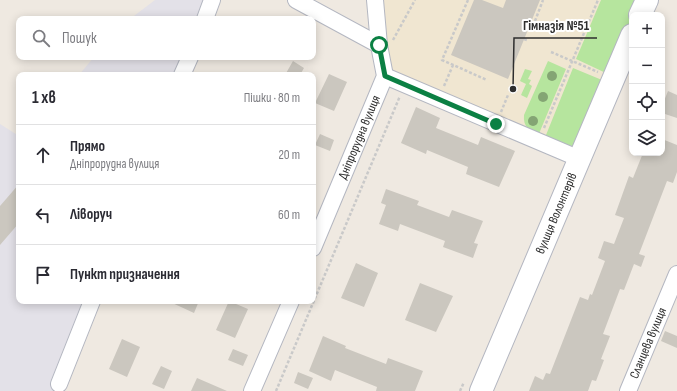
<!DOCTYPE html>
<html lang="uk">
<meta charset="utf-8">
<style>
body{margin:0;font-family:"Sofia Sans Condensed",sans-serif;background:#f7f7f7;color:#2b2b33}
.controls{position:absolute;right:12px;top:12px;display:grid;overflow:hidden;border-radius:8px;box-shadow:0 2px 10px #0003}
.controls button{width:36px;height:36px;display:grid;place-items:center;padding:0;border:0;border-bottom:1px solid #e1e1e2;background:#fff;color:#2b2b33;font:20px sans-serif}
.stop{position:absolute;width:12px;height:12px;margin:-9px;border:3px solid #0b8043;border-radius:50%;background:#fff}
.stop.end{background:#0b8043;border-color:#fff;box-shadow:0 1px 4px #0008}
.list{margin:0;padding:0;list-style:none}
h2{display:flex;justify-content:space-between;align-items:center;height:52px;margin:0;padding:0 16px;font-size:17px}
h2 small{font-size:13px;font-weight:400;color:#7c7c81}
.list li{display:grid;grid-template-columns:26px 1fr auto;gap:12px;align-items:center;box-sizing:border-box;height:60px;padding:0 16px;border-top:1px solid #e1e1e2}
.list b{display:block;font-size:15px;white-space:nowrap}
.list p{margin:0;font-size:13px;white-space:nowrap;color:#7c7c81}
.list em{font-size:13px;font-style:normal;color:#7c7c81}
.icon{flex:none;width:22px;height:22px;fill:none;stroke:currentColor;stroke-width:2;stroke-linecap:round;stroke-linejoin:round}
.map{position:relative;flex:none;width:677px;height:391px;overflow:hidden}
.search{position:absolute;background:#fff;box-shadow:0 2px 10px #0003;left:16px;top:16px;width:300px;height:44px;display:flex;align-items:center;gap:10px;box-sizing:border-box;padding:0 14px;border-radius:8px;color:#7c7c81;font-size:15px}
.panel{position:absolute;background:#fff;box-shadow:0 2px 10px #0003;left:16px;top:72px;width:300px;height:232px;border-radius:8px}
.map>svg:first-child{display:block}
</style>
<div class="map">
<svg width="677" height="391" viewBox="0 0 677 391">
<rect width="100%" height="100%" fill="#efe9e1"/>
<!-- industrial -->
<path fill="#e3e1e8" d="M155,0H213L206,19H130Z
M94,57H191L184,75H79Z
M0,124L19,136V301H99L65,391H0Z"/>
<!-- education -->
<path fill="#f0e6d1" d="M375,0H647L632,15V35L580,159L385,76Z"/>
<!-- green -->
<path fill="#b6e59e" d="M601,0H639L608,74L576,59Z
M548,61L566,69L538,136C529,130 523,127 524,115Z
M573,68L602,80L572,152L544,140Z
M525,69L532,71L528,79L531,80L529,84L532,86L527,98L521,95L526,84L520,81Z"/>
<!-- building -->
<path fill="#cbc7bf" d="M474,0H482L503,8L506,0H540L508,79L451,55Z
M293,61L304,68L300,75H285Z
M329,74L347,82L334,111L315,103Z
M668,91L677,95V118L662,113V106Z
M416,107L440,118L436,128L478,145L481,137L515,151L499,187L466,174L468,167L427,150L426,154L401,143Z
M320,134L334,140L330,151L315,145Z
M662,139L677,145V172L673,183L667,181L639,254L645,256L641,267L634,264L624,290L620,289L603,334L610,336L601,359L604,360L596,381L592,380L588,391H529L535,376L543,380L546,373L550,374L580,297L588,300L590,294L592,295L605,261L598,258L604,241L614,244L624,218L615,215L629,176L633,178L643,153H662Z
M19,184V223L0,245V206Z
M386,189L419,201L417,205L449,217L452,210L483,221L474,243L478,244L473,258L443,247L445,241L400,224L398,231L379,224L386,205L381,203Z
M356,263L378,273L364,307L341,298Z
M420,283L453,296L436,332L405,320Z
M168,301H199L194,313Z
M229,301L248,309L235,338L216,330Z
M665,331L677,336V348L661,341Z
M323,336L346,346L345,348L386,364L388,358L423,371L415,391H376L377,387L335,370L331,381L309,371Z
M122,339L140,347L127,377L109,369Z
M233,349L248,355L243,366L228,360Z
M161,366L172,371L164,389L152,384Z
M298,372L313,378L308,389L294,383Z
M197,378L227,391H191Z"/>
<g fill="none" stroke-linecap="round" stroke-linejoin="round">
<!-- street casing -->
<g stroke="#b4b7c1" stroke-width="18">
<g id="street">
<path d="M296,0L379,45"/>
<path d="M205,19L212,0"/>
<path d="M182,75L190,57"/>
<path d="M385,76L580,159"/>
<path id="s1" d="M313,248L385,76L379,45L375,0"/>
<path d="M59,384L92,301"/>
<path d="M252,391L291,301"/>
<path id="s2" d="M628,391L677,274"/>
</g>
</g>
<!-- secondary casing -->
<g stroke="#b4b7c1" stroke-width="24">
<g id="secondary">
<path d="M640,15L647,0"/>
<path id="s3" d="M481,391L632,35"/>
</g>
</g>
<!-- path -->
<path stroke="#c9c9c9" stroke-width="2.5" stroke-dasharray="3 2" stroke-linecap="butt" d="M468,0L442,60L487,80
M535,21L543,0
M524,39L527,40
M393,40L415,0
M551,52L598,72
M444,86L453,65
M501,112L508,95
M544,128L598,0
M276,391L400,96
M460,391L464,382"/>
<!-- street -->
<use href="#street" stroke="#fff" stroke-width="16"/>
<!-- secondary -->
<use href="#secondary" stroke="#fff" stroke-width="22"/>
</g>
<!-- trees -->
<g fill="#84a574">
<circle cx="552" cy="76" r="5"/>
<circle cx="543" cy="97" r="5"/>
<circle cx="533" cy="121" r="5"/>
</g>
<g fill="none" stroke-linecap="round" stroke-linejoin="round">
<!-- route -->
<path stroke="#0b8043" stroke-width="5" d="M379,45L385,76L496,124"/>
</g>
<g text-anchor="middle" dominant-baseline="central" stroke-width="4" stroke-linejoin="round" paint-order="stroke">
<!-- street labels -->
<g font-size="13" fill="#2e2e2e" stroke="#fff">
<text stroke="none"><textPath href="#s1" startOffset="120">Дніпрорудна вулиця</textPath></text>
<text stroke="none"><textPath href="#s3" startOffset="193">вулиця Волонтерів</textPath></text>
<text stroke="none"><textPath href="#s2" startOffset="52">Сланцева вулиця</textPath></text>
</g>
</g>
<!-- callouts -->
<path fill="none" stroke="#2e2e2e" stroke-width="1.5" d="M513 89L514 38H597"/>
<circle fill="#2e2e2e" stroke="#fff" stroke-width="1.5" cx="513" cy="89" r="4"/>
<g font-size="14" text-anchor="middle" font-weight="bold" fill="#2e2e2e" stroke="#fff" stroke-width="4" stroke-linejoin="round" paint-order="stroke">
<text x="556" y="30">Гімназія №51</text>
</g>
</svg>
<div class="controls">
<button>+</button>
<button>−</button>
<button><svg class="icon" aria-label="locate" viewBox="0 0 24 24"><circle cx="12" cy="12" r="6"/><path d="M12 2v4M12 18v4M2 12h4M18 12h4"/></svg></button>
<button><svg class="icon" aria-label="layers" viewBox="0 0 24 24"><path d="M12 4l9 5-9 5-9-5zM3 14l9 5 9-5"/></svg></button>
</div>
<div class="stop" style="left:379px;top:45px"></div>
<div class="stop end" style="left:496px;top:124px"></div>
<div class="search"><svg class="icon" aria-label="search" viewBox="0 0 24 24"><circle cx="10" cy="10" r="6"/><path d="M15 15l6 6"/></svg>Пошук</div>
<section class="panel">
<h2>1 хв<small>Пішки · 80 m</small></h2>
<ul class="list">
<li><svg class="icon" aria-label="ahead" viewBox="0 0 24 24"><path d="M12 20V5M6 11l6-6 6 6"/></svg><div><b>Прямо</b><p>Дніпрорудна вулиця</p></div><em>20 m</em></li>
<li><svg class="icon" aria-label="left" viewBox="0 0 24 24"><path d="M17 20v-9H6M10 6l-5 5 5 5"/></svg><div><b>Ліворуч</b></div><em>60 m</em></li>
<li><svg class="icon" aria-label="arrive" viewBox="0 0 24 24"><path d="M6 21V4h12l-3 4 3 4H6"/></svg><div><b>Пункт призначення</b></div></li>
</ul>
</section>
</div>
